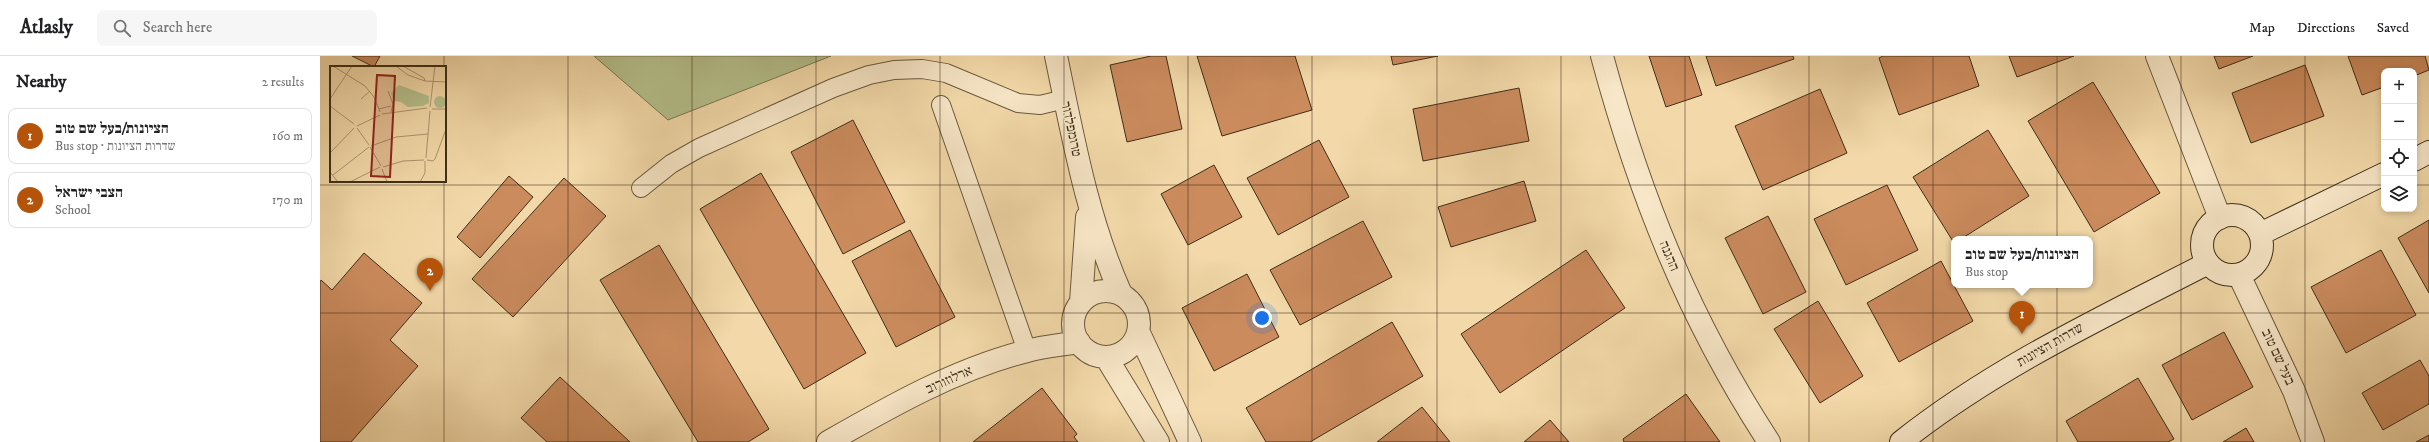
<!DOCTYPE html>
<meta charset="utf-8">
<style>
body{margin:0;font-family:"IM FELL DW Pica","Frank Ruhl Libre",serif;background:#f6f6f6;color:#202124}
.controls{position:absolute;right:12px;top:12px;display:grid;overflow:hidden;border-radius:8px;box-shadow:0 2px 6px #0003}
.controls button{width:36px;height:36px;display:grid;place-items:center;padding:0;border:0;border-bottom:1px solid #e0e0e0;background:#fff;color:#202124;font:20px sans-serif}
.you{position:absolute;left:942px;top:262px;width:14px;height:14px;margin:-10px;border:3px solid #fff;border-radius:50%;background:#1a73e8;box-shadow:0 0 0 6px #1a73e833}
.badge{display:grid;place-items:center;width:26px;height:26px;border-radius:50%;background:#b45309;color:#fff;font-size:13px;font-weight:700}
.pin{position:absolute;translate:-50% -33px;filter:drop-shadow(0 1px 2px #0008)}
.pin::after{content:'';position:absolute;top:21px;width:14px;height:12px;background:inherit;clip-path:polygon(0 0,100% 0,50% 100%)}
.popup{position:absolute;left:1631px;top:180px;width:142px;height:52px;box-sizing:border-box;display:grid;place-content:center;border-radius:8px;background:#fff;filter:drop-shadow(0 1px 3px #0005);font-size:13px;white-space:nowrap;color:#757577}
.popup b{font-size:15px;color:#202124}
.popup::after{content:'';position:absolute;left:50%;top:100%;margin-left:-8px;border:8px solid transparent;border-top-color:#fff}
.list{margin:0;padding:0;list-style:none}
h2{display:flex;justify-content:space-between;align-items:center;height:52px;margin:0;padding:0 16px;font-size:17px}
h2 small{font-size:13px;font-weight:400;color:#757577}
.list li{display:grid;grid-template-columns:26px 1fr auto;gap:12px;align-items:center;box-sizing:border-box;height:56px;margin:0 8px 8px;padding:0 8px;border:1px solid #e0e0e0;border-radius:8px}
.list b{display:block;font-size:15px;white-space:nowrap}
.list p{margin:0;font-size:13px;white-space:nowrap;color:#757577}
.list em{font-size:13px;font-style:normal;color:#757577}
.icon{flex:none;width:22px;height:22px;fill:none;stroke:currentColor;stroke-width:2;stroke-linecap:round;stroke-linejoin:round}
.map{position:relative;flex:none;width:2109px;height:386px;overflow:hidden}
header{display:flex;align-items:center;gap:24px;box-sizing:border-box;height:56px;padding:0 20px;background:#fff;border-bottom:1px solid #e0e0e0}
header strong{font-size:19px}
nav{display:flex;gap:22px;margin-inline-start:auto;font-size:14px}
.search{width:280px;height:36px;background:#f6f6f6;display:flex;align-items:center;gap:10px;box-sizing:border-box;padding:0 14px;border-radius:8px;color:#757577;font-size:15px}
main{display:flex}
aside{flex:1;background:#fff}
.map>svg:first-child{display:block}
</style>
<header>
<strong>Atlasly</strong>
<div class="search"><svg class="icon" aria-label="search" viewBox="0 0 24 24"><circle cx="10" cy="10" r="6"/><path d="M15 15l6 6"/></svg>Search here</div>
<nav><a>Map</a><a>Directions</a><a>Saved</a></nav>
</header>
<main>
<aside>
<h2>Nearby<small>2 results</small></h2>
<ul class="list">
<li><span class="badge">1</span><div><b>הציונות/בעל שם טוב</b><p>Bus stop · שדרות הציונות</p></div><em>160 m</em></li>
<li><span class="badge">2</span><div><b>הצבי ישראל</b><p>School</p></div><em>170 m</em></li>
</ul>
</aside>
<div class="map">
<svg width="2109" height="386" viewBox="0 0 2109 386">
<rect width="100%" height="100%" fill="#f3d9a9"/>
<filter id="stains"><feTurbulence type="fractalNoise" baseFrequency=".005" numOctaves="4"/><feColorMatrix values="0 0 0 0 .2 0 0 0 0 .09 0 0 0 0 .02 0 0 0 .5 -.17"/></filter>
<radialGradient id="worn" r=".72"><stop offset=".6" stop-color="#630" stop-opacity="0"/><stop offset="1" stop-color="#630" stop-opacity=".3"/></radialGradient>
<!-- green -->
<path fill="#b5c08c" stroke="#7a7752" d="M274,0H511L348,64Z"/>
<!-- building -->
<path fill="#cb8b5d" stroke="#3e2e19" d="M32,0H60L54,11Z
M831,0H846L862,73L807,86L790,9Z
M877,0H975L992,54L902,80Z
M1071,0H1118L1073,9Z
M1329,0H1369L1382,39L1346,51Z
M1386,0H1473L1474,3L1396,30Z
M1563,0H1649L1659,30L1579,59L1559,2Z
M1689,0H1754L1697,21Z
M1894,0H1933L1899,13Z
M2028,0H2105L2109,14L2094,20V15H2064V31L2042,39Z
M1985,9L2004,60L1931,87L1912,37Z
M1773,26L1840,137L1774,176L1708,65Z
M1199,32L1209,85L1103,105L1093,53Z
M1500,33L1527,97L1443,134L1415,70Z
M533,64L585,166L523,198L471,96Z
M1668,74L1709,140L1641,183H1634V187L1593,121Z
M999,84L1029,141L958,179L927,122Z
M894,109L922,161L868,189L841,138Z
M441,117L546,297L484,333L380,153Z
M189,120L213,141L160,202L137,181Z
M244,122L286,160L193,261L152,223Z
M1204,125L1216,165L1131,191L1118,151Z
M1567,129L1598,194L1526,229L1494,163Z
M1448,160L1486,236L1443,258L1405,182Z
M2109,164V237L2078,182Z
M1043,165L1072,221L980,269L950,214Z
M590,174L635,261L576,291L532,205Z
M339,189L449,373L428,386H378L280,224Z
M1266,194L1305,252L1180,337L1141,278Z
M2061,194L2096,259L2026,297L1991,231Z
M44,197L102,247L70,284L98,310L31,386H0V226L1,224L12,234Z
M1621,205L1653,265L1579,306L1547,247Z
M927,218L959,281L894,315L862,252Z
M1498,245L1543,320L1500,347L1454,273Z
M1072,266L1103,320L990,386H946L926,352Z
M1904,276L1933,331L1872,364L1842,309Z
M2100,304L2109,320V348L2063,374L2042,337Z
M240,321L310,386H227L201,362Z
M1818,322L1854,383L1848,386H1758L1746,365Z
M722,332L757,378L754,381L758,386H653Z
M1366,338L1400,386H1304L1303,383Z
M1102,351L1130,386H1057Z
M1230,364L1249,386H1204Z
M1926,372L1934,386H1903Z
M2109,379V386H2096Z"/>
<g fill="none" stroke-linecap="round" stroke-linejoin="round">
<!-- lane casing -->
<g stroke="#6b593d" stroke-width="20">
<path id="lane" d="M621,49L707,295
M321,132L351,108L379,92L513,32L549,19L574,14L602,13L626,17L698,47L720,49L745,43"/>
</g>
<!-- street casing -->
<g stroke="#6b593d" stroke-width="24">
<path id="street" d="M736,0C753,81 767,162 801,238
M1282,0C1320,141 1369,263 1449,386
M1837,0L1900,162
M1919,219L1974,335L1993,386
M753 268a33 33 0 1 1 66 0a33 33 0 1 1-66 0Z
M761,246L767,161
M819,277L870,386
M786,301L838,386
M508,386C571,350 636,313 707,295C724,290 742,289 759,286"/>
</g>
<!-- secondary casing -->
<g stroke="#3e2e19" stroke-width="24">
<path id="secondary" d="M2094,104L2109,96
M1882 189a30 30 0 1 1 60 0a30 30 0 1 1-60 0Z
M1940,178L2064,118
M1581,386C1674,312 1783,261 1888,207"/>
</g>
<!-- lane -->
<use href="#lane" stroke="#f7e6c7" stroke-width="18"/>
<!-- street -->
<use href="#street" stroke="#f7e6c7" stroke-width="22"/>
<!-- secondary -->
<use href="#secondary" stroke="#f7e6c7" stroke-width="22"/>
</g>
<!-- grid -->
<path fill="none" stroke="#3e2e19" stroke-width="1" stroke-opacity="0.55" d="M124,0V11M248,0V386M372,0V386M496,0V386M620,0V386M744,0V386M868,0V386M992,0V386M1117,0V386M1241,0V386M1365,0V386M1489,0V386M1613,0V386M1737,0V386M1861,0V386M1985,0V386M124,125V386M0,129H2064M2094,129H2109M0,257H2109"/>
<g text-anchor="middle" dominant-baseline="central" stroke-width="3" stroke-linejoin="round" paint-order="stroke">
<!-- street labels -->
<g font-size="14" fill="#3e2e19" stroke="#f7e6c7">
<text transform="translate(751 73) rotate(78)">טרומפלדור</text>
<text transform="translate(1349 200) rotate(67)">ההגנה</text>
<text transform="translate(1730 289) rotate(-30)">שדרות הציונות</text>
<text transform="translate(1958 301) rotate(65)">בעל שם טוב</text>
<text transform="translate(629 324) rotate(-24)">ארלוזורוב</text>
</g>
</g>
<!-- overview -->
<g transform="translate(10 10)">
<rect width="116" height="116" fill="#f3d9a9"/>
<path d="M69,19L99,30V37L93,40L78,41L71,36L64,35L61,27ZM104 36a6 6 0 1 1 12 0a6 6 0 1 1-12 0Z" fill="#b5c08c"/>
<path fill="none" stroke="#ab956f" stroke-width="1" d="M3,0L35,20L44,31L50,46M66,0L78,9L95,15L116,16M73,0L94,12L95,15M58,25L63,38L61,46M0,33L22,0M31,33L40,25M0,40L24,58M100,41L105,0M49,43L61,40M102,43H116M52,48L97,42M27,60L50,49M27,62L39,79M41,80L66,71L98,68M40,81L51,100M0,87L24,62M96,92L100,45M97,94L103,95L105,93L116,63M53,101L73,95L94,94M52,103L57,116M0,106L8,116M3,109L39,81M20,116L50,101M90,116L95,107V95"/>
<path fill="#8f2418" fill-opacity="0.15" stroke="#8f2418" stroke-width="2" d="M47,9L65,10L60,111L41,110Z"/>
<rect width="116" height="116" fill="none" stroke="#3e2e19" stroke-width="2"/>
</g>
<rect width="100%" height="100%" filter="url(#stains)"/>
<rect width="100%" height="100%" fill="url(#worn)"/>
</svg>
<div class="controls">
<button>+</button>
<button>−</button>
<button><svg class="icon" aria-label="locate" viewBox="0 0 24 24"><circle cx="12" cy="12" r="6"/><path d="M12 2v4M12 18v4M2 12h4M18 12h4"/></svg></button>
<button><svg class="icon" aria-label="layers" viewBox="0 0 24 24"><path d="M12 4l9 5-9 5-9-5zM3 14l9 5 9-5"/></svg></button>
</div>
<div class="you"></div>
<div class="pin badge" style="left:1702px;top:278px">1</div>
<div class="popup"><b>הציונות/בעל שם טוב</b>Bus stop</div>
<div class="pin badge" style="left:110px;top:235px">2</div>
</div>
</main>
